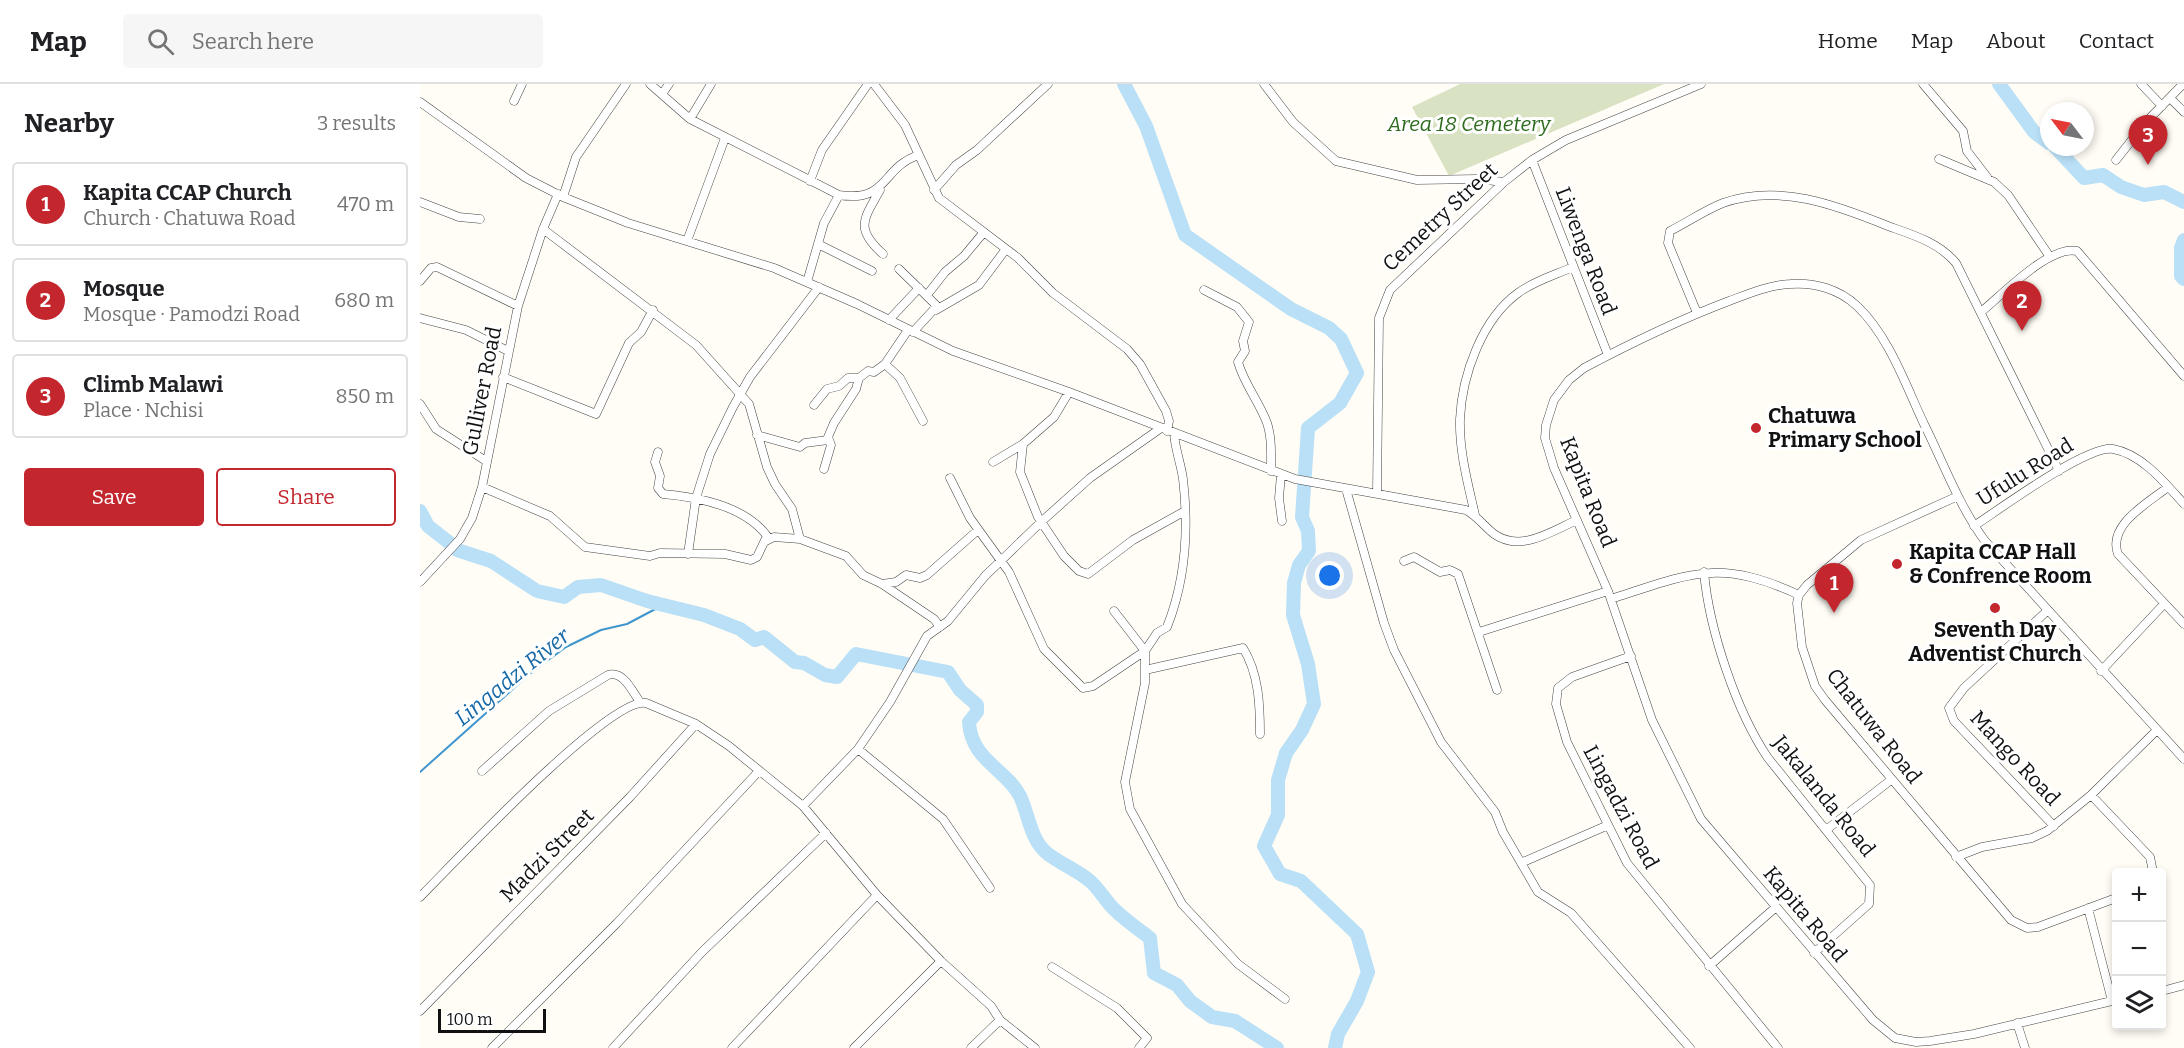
<!DOCTYPE html>
<meta charset="utf-8">
<style>
body{margin:0;font-family:Bitter,serif;background:#f6f6f6;color:#202124}
.controls{position:absolute;right:18px;bottom:18px;display:grid;overflow:hidden;border-radius:6px;box-shadow:0 3px 9px #0003}
.controls button{width:54px;height:54px;display:grid;place-items:center;padding:0;border:0;border-bottom:2px solid #e0e0e0;background:#fff;color:#202124;font:30px sans-serif}
.compass{position:absolute;left:1620px;top:18px;width:54px;height:54px;border-radius:50%;background:#fff;box-shadow:0 3px 9px #0003;rotate:302deg}
.scale{position:absolute;left:18px;bottom:15px;width:108px;box-sizing:border-box;padding-left:6px;border:3px solid #111;border-top:0;font-size:16px;line-height:21px;white-space:nowrap;color:#111;-webkit-text-stroke:4px #fff;paint-order:stroke}
.you{position:absolute;left:910px;top:492px;width:21px;height:21px;margin:-15px;border:4px solid #fff;border-radius:50%;background:#1a73e8;box-shadow:0 0 0 9px #1a73e833}
.badge{display:grid;place-items:center;width:39px;height:39px;border-radius:50%;background:#c4262e;color:#fff;font-size:20px;font-weight:700}
.pin{position:absolute;translate:-50% -50px;filter:drop-shadow(0 2px 3px #0008)}
.pin::after{content:'';position:absolute;top:32px;width:21px;height:18px;background:inherit;clip-path:polygon(0 0,100% 0,50% 100%)}
.list{margin:0;padding:0;list-style:none}
h2{display:flex;justify-content:space-between;align-items:center;height:78px;margin:0;padding:0 24px;font-size:26px}
h2 small{font-size:20px;font-weight:400;color:#757577}
.list li{display:grid;grid-template-columns:39px 1fr auto;gap:18px;align-items:center;box-sizing:border-box;height:84px;margin:0 12px 12px;padding:0 12px;border:2px solid #e0e0e0;border-radius:6px}
.list b{display:block;font-size:22px;white-space:nowrap}
.list p{margin:0;font-size:20px;white-space:nowrap;color:#757577}
.list em{font-size:20px;font-style:normal;color:#757577}
.actions{display:flex;gap:12px;padding:18px 24px}
.actions a{flex:1;padding:14px 0;border:2px solid #c4262e;border-radius:6px;text-align:center;font-size:21px;color:#c4262e}
.actions .main{background:#c4262e;color:#fff}
.icon{flex:none;width:33px;height:33px;fill:none;stroke:currentColor;stroke-width:2;stroke-linecap:round;stroke-linejoin:round}
.map{position:relative;flex:none;width:1764px;height:964px;overflow:hidden}
header{display:flex;align-items:center;gap:36px;box-sizing:border-box;height:84px;padding:0 30px;background:#fff;border-bottom:2px solid #e0e0e0}
header strong{font-size:28px}
nav{display:flex;gap:33px;margin-inline-start:auto;font-size:21px}
.search{width:420px;height:54px;background:#f6f6f6;display:flex;align-items:center;gap:15px;box-sizing:border-box;padding:0 21px;border-radius:6px;color:#757577;font-size:22px}
main{display:flex}
aside{flex:1;background:#fff}
.map>svg:first-child{display:block}
</style>
<header>
<strong>Map</strong>
<div class="search"><svg class="icon" aria-label="search" viewBox="0 0 24 24"><circle cx="10" cy="10" r="6"/><path d="M15 15l6 6"/></svg>Search here</div>
<nav><a>Home</a><a>Map</a><a>About</a><a>Contact</a></nav>
</header>
<main>
<aside>
<h2>Nearby<small>3 results</small></h2>
<ul class="list">
<li><span class="badge">1</span><div><b>Kapita CCAP Church</b><p>Church · Chatuwa Road</p></div><em>470 m</em></li>
<li><span class="badge">2</span><div><b>Mosque</b><p>Mosque · Pamodzi Road</p></div><em>680 m</em></li>
<li><span class="badge">3</span><div><b>Climb Malawi</b><p>Place · Nchisi</p></div><em>850 m</em></li>
</ul>
<div class="actions"><a class="main">Save</a><a>Share</a></div>
</aside>
<div class="map">
<svg width="1764" height="964" viewBox="0 0 1764 964">
<rect width="100%" height="100%" fill="#fffdf5"/>
<!-- cemetery -->
<path fill="#d9e3c4" d="M1040,0H1244L1029,92L992,23Z"/>
<g fill="none" stroke-linecap="round" stroke-linejoin="round">
<!-- stream -->
<path stroke="#3f96cf" stroke-width="2" d="M0,688L112,588L146,563L181,546L207,540L243,521"/>
<!-- river -->
<path stroke="#b9e0f7" stroke-width="14" d="M704,0L726,42L765,151L871,225L909,244L921,255L937,289L920,319L888,344L882,433L888,447L889,467L879,481L874,499L873,531L888,580L894,620L882,646L866,669L858,696V731L844,762L860,790L881,797L937,850L948,888L937,917L918,950L915,964
M1579,0L1614,48L1629,59
M1635,63L1664,94L1683,91L1701,103L1724,111L1744,108L1764,118
M1764,156L1761,164V192L1764,195
M0,427L8,442L31,460
M37,466L71,477L117,507L144,513L158,503L181,501L227,517L284,531L320,545L335,556L344,553L375,578L384,579L405,591L417,593L436,570L528,588L540,606L557,621V628L549,638C551,676 586,685 600,712C609,731 610,756 628,770C641,780 657,786 670,797C678,804 684,814 691,822C702,834 717,844 730,854L734,889L757,901L770,917L792,933L815,937L857,964"/>
<!-- minor casing -->
<g stroke="#444" stroke-width="9">
<path id="minor" d="M230,0L270,35L419,111C469,119 461,83 499,71
M454,0L485,41L519,114L598,174L633,209L707,265L720,280L746,327L749,337L747,347
M844,0L873,38L916,77L997,96L1057,95L1084,98
M1503,0L1543,47L1547,67L1567,93
M1721,0L1742,22
M242,10L249,0
M1750,14L1764,28
M94,17L102,0
M0,18L106,94L143,113L208,139L354,184L437,220L533,267L649,308L875,395L1046,426C1057,432 1064,442 1074,450C1101,469 1132,447 1157,436
M270,35L291,0
M1519,75L1574,98L1588,111L1630,173
M1112,76L1188,271
M1696,76L1726,38L1763,0
M390,97L402,66L448,0
M460,106C443,136 435,145 463,170
M514,106L536,81L557,66L628,0
M143,113L156,73L206,0
M0,118L39,133L60,135
M123,145L276,261L329,320L347,383L355,400L372,425L380,455L426,472L443,491L462,500L514,535L520,543
M267,157L305,54
M398,160L452,187
M479,185L517,222L493,248
M0,197L11,184L17,183L98,222
M387,198L404,139L419,111
M784,206L817,223L829,238L823,257L825,267L818,278C824,300 839,317 847,339C852,354 851,371 851,387
M507,211L525,188L544,172L564,148
M516,226L559,201L586,165
M1561,228C1582,211 1629,161 1657,167L1764,292
M1277,229L1248,159L1250,147C1268,138 1285,126 1303,119C1359,99 1416,121 1468,142C1493,151 1518,158 1536,179L1639,387
M0,234L46,246L88,267
M469,236L499,204
M465,280L480,294L503,337
M83,293L176,330L209,259L221,248L233,226
M649,308L634,333L603,360L600,388L618,433L644,472L659,487L668,490L713,456L765,427
M0,320L16,345L66,377
M394,321L407,305L419,302L428,294H439L448,287L454,288L465,280L488,246
M754,349C755,365 761,380 763,395C769,446 766,495 747,543L737,549L725,567V599L705,698L710,725L762,820L818,880L865,915
M337,351L380,363L385,359L408,356
M573,378L603,360
M404,385L411,361L408,353L414,339L436,305L439,294
M861,391L859,414L862,437
M530,394L550,434L589,488L624,565L663,604L673,602L725,567L694,527
M62,403L130,432L165,463L230,472L240,469L305,470L331,476L337,473L347,452C325,422 277,413 243,410L238,404L240,392L235,378L238,368
M1748,403C1728,419 1687,441 1698,470L1764,540
M926,405L964,539L974,566L1021,658L1075,728L1083,748L1118,808L1151,829L1270,964
M957,409L959,234L970,206L1084,98L1112,76L1146,56L1281,0
M1538,412L1441,456L1387,501L1379,511L1377,519L1382,563L1395,602L1405,616L1591,836L1607,844L1618,843L1696,814
M1055,431C1048,400 1039,367 1040,335C1042,291 1062,235 1098,209C1114,197 1135,191 1153,183
M1554,442C1580,425 1667,361 1693,365C1722,370 1745,399 1764,420
M346,457L354,453L380,455
M268,470L276,414L290,370L313,323L330,293L399,203
M984,477L994,473L1020,488L1030,486L1038,490L1077,606
M1284,488C1289,545 1316,627 1348,674L1450,801L1449,820L1394,869
M0,498L40,455L52,434L62,403L98,222L123,145L138,110
M462,500L476,498L486,491L500,494L507,491L558,446
M1191,515C1271,489 1299,474 1379,511
M1627,527L1544,604L1529,624L1534,637L1634,742
M1059,548L1188,507
M1211,572L1152,593L1138,604L1136,620L1147,658L1207,779L1358,964
M725,586L823,564C839,590 840,621 840,650
M1681,587L1744,520
M438,665L523,735L570,804
M62,687L129,627L188,591C203,586 212,607 220,618
M1671,711L1730,773L1733,788
M383,722L438,665L470,618L507,552L528,537L565,492L621,438L670,394L741,344
M1406,746L1471,696
M1536,773L1562,763L1612,754L1627,747L1671,711L1737,646
M1103,778L1186,742
M0,813C32,781 190,612 226,619L276,640L309,662L383,722L457,811L521,877L571,922L580,936L551,964
M1668,824L1692,917
M1289,882L1356,823
M632,883L697,924L727,954L719,964
M1742,907L1764,901
M1696,916L1554,950L1510,957L1496,958L1475,954L1453,936L1281,735L1232,636L1188,507L1134,384L1125,354L1126,341L1134,316L1149,296L1164,284C1211,259 1259,236 1309,217C1328,210 1349,201 1370,200C1394,198 1419,205 1437,222C1469,252 1486,302 1504,340C1524,380 1539,422 1565,457L1764,675
M0,927L210,713L276,640
M580,936L615,964
M1597,939L1605,964
M72,964L197,839L338,688
M193,964L282,868L406,749
M312,964L457,811
M434,964L521,877"/>
</g>
<!-- minor -->
<use href="#minor" stroke="#fff" stroke-width="8"/>
</g>
<!-- markers -->
<g fill="#c4262e" stroke="#fff" stroke-width="2">
<circle cx="1336" cy="344" r="6"/>
<circle cx="1477" cy="480" r="6"/>
<circle cx="1575" cy="524" r="6"/>
</g>
<g text-anchor="middle" dominant-baseline="central" stroke-width="6" stroke-linejoin="round" paint-order="stroke">
<!-- park labels -->
<g font-size="21" font-style="italic" fill="#2f6b1f" stroke="#fff">
<text x="1049" y="40">Area 18 Cemetery</text>
</g>
<!-- street labels -->
<g font-size="21" fill="#111" stroke="#fff">
<text transform="translate(1020 133) rotate(-43)">Cemetry Street</text>
<text transform="translate(1166 167) rotate(69)">Liwenga Road</text>
<text transform="translate(62 307) rotate(-79)">Gulliver Road</text>
<text transform="translate(1605 388) rotate(-32)">Ufulu Road</text>
<text transform="translate(1168 408) rotate(68)">Kapita Road</text>
<text transform="translate(1454 642) rotate(52)">Chatuwa Road</text>
<text transform="translate(1595 674) rotate(47)">Mango Road</text>
<text transform="translate(1404 712) rotate(51)">Jakalanda Road</text>
<text transform="translate(1201 723) rotate(62)">Lingadzi Road</text>
<text transform="translate(127 771) rotate(-45)">Madzi Street</text>
<text transform="translate(1385 830) rotate(50)">Kapita Road</text>
</g>
<!-- poi labels -->
<g font-size="21" font-weight="bold" fill="#111" stroke="#fff" text-anchor="start">
<text x="1348" y="332">Chatuwa<tspan x="1348" dy="24">Primary School</tspan></text>
<text x="1489" y="468">Kapita CCAP Hall<tspan x="1489" dy="24">&amp; Confrence Room</tspan></text>
<text x="1575" y="546" text-anchor="middle">Seventh Day<tspan x="1575" dy="24">Adventist Church</tspan></text>
</g>
<!-- water labels -->
<g font-size="22" font-style="italic" fill="#1768a6" stroke="#fff">
<text transform="translate(92 593) rotate(-39)">Lingadzi River</text>
</g>
</g>
</svg>
<div class="controls">
<button>+</button>
<button>−</button>
<button><svg class="icon" aria-label="layers" viewBox="0 0 24 24"><path d="M12 4l9 5-9 5-9-5zM3 14l9 5 9-5"/></svg></button>
</div>
<svg class="compass" viewBox="-18 -18 36 36"><path d="M0-13l5 13h-10z" fill="#e53935"/><path d="M0 13l5-13h-10z" fill="#757577"/></svg>
<div class="scale">100 m</div>
<div class="you"></div>
<div class="pin badge" style="left:1414px;top:529px">1</div>
<div class="pin badge" style="left:1602px;top:247px">2</div>
<div class="pin badge" style="left:1728px;top:81px">3</div>
</div>
</main>
